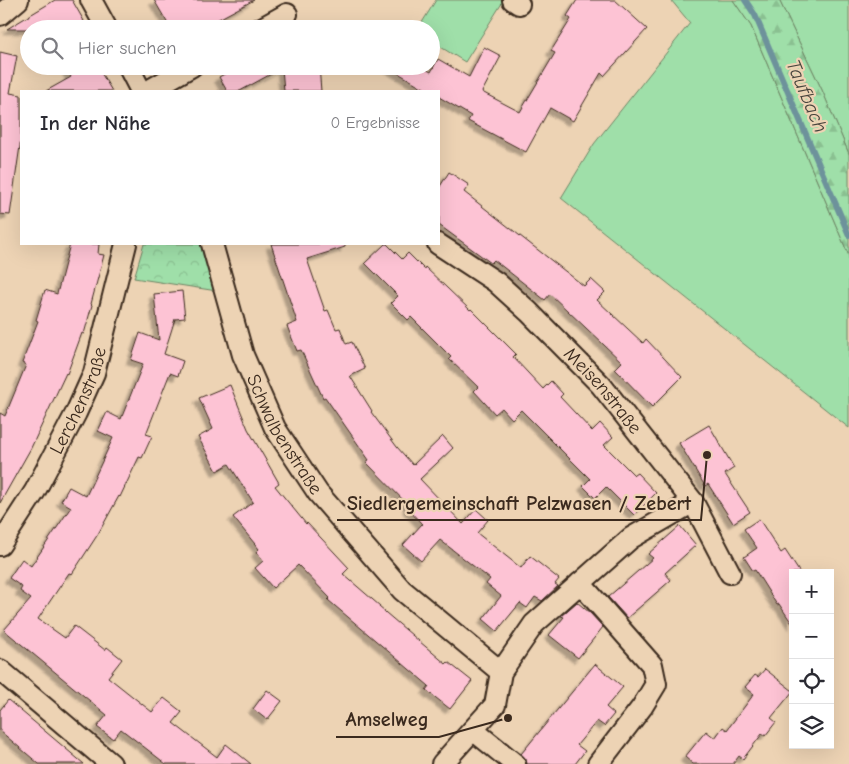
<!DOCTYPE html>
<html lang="de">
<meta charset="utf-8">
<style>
body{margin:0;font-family:"Comic Neue",sans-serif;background:#f7f7f7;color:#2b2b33}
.controls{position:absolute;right:15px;bottom:15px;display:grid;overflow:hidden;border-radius:0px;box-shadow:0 5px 20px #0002}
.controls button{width:45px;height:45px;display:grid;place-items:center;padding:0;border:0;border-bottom:1px solid #e1e1e2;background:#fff;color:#2b2b33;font:25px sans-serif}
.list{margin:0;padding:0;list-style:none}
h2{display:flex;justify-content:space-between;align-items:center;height:65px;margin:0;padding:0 20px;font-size:21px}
h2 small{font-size:16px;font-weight:400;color:#7c7c81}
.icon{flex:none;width:28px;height:28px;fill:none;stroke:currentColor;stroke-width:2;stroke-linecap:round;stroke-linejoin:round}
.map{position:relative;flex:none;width:849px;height:764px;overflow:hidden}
.search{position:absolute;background:#fff;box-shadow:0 5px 20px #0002;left:20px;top:20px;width:420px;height:55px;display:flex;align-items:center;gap:12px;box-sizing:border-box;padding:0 18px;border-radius:28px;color:#7c7c81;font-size:19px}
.panel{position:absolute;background:#fff;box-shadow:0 5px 20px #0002;left:20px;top:90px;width:420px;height:155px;border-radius:0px}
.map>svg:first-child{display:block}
</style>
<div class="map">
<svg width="849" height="764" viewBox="0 0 849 764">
<defs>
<pattern id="forest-firs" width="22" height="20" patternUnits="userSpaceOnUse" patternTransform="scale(1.25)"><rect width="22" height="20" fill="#9fdfa9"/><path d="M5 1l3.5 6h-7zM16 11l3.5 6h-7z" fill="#8ac091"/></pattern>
<pattern id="park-crowns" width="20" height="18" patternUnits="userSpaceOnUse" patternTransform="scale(1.25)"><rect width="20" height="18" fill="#9fdfa9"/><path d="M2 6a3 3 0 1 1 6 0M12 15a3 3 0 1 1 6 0" fill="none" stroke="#8ac091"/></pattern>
<filter id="shadow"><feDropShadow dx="-4.5" dy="4.5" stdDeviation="1" flood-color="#0004"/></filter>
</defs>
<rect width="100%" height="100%" fill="#edd3b4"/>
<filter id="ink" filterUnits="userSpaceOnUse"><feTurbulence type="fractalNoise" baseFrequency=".02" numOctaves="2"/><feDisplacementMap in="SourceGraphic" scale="10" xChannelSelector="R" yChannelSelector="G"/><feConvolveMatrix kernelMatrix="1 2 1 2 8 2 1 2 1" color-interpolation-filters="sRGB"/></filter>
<g filter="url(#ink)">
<!-- grass -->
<path fill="#9fdfa9" stroke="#6d8464" d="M436,0H504L465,62L431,41V29H418Z
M671,0H733L751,26L849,256V428L561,198L594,144L690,23Z
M779,0H849V154L822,90Z"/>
<!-- forest -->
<path fill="url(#forest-firs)" stroke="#6d8464" d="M733,0H779L822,90L849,154V256L751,26Z"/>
<!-- park -->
<path fill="url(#park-crowns)" stroke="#6d8464" d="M144,244H200L217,291L134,278Z"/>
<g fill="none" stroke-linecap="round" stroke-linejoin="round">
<!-- stream -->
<path stroke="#6d929b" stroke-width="6" d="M745,0L755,15L849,235"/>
</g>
<!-- building -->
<path fill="#fdc3d4" stroke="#3b2a1e" filter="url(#shadow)" d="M55,0H72L84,21L72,29H7Z
M154,0H254L200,29H171Z
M577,0H615L647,29L604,76L601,73L573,121L550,108L526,152L468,121L471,116L439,97V91H429L386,66H420L431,72L438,59L469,77L484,47L501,56L482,92L520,112L555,53L551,51L571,19L567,16Z
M0,52L17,56L10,93L21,95V139L10,215L0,214Z
M65,66H97L112,91H46L71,77Z
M239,66H319L321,91H284L282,68L240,91H227L219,77Z
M449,172L469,185L464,192L584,286L591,279L605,292L597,300L643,343L646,339L682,377L652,407L615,369L622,362L550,294L545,300L494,260L491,263L439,225V188Z
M70,244H99L98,254L104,255L91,304L92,305L84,334L82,333L67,374L66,373L31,448L0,503V413L5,416L26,365L22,363L38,321L36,320L45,290L57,294Z
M271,244H345V247L307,259L325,311L328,310L336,329L340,328L346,344L352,342L365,369L350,376L372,411L371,412L397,447L413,465L443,436L453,448L420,479L463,524L476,509L488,520L477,533L521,568L530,556L559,579L555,584L558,586L542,601L535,597L527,608L520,603L497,631L483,619L501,596L486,584L490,579L440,540L421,561L403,545L422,524L407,508L409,506L366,462L369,460L325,397L323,398L301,350L297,351L287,326L297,322Z
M385,244H387L402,259L408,253L424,269L425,267L470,310L471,309L516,354L513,357L543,389L551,381L563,394L560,397L592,431L600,423L613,437L604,445L634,475L637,473L656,493L634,515L606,487L595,498L583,486L590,479L521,410L512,419L502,408L495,414L474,391L478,387L449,359L451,357L411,317L408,320L391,303L398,296L365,263Z
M182,291L185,318L175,319L164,354L183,361L178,376L170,373L146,434L152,436L142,458L139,457L120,497L119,496L98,534L72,574L69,573L38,619L65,638L74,626L105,650L107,647L122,659L108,677L152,712L164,698L182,712L173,723L217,757L226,744L251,764H166L121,729L113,739L97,727L107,715L4,630L31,599L20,591L22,587L9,578L22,559L31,566L71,507L61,501L69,487L86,496L113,438L98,431L107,412L121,419L143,364L131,360L140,333L159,340L154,294Z
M230,385L248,429L279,483L275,486L306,524L307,523L349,568L343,574L380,606L379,607L446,664L448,662L472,681L450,709L426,690L429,686L328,600L330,598L298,565L273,588L255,568L263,561L256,552L259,549L233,517L253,502L229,464L217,471L198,437L213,429L199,398Z
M709,425L734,468L725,474L750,512L733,523L708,484L705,486L679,443Z
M759,519L781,553L785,550L800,573H793V625L779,604L777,605L755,570L753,571L744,557L757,548L744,529Z
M680,526L696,545L665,573L671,580L627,618L608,597L653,558L648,554Z
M577,602L590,613L603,627L578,658L549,635L564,617L561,616Z
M595,664L623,687L606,707L614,714L604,726L597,721L577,745L585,751L575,764H527L526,759L521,754Z
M765,669L793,691L771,718L776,722L765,736L762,734L743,759L739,756L733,764H693L685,757L706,731L715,738L723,727L727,730L754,694L745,687L755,675L758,677Z
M267,690L282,701L267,720L253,709Z
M8,700L84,764H39L0,731V710Z"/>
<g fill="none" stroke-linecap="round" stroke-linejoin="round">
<!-- minor casing -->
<g stroke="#3b2a1e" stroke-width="24">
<g id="minor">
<path d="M91,0L107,29"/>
<path d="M513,0L519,4"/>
<path d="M0,15L18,0"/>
<path d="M260,29L287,14"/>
<path d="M128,66L141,91"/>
<path d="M148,91L192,66"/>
<path id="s1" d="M212,244L243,355L275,428L318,493L402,590L501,672"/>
<path id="s2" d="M438,244L496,282L529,312L601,385L693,502L730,573"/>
<path id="s3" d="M0,545L35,491L76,413L94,373L126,244"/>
<path d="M580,583L652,665L656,684L642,707L598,764"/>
<path d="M0,670L111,764"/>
<path d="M473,730L515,764"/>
<path d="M442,764L495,705L501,672L534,624L631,538L693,502"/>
</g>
</g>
<!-- minor -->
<use href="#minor" stroke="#edd3b4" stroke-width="20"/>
</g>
</g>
<g text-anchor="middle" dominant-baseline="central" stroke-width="4.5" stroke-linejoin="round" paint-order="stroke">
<!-- street labels -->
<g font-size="19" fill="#3b2a1e" stroke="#edd3b4">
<text stroke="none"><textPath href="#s2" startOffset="222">Meisenstraße</textPath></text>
<text stroke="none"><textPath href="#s3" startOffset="165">Lerchenstraße</textPath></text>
<text stroke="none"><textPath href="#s1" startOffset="205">Schwalbenstraße</textPath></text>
</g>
<!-- water labels -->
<g font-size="20" font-style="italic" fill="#47443d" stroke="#edd3b4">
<text transform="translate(807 96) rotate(67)">Taufbach</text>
</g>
</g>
<!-- callouts -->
<path fill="none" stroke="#3b2a1e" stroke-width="2" d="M707 455L701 520H337M508 718L439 737H336"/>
<g fill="#3b2a1e" stroke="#edd3b4" stroke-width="2">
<circle cx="707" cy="455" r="5"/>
<circle cx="508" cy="718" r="5"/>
</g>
<g font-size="20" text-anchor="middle" font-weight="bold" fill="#3b2a1e" stroke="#edd3b4" stroke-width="4.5" stroke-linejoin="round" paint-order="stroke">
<text x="519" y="510">Siedlergemeinschaft Pelzwasen / Zebert</text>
<text x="387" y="726">Amselweg</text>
</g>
</svg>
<div class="controls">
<button>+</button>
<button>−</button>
<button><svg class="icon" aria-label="locate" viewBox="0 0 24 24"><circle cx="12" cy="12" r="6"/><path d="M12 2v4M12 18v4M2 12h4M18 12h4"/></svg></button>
<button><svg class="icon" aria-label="layers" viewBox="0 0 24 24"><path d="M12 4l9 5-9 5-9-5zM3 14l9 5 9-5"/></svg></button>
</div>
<div class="search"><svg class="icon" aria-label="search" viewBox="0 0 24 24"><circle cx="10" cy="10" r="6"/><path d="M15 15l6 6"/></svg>Hier suchen</div>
<section class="panel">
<h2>In der Nähe<small>0 Ergebnisse</small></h2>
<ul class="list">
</ul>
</section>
</div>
